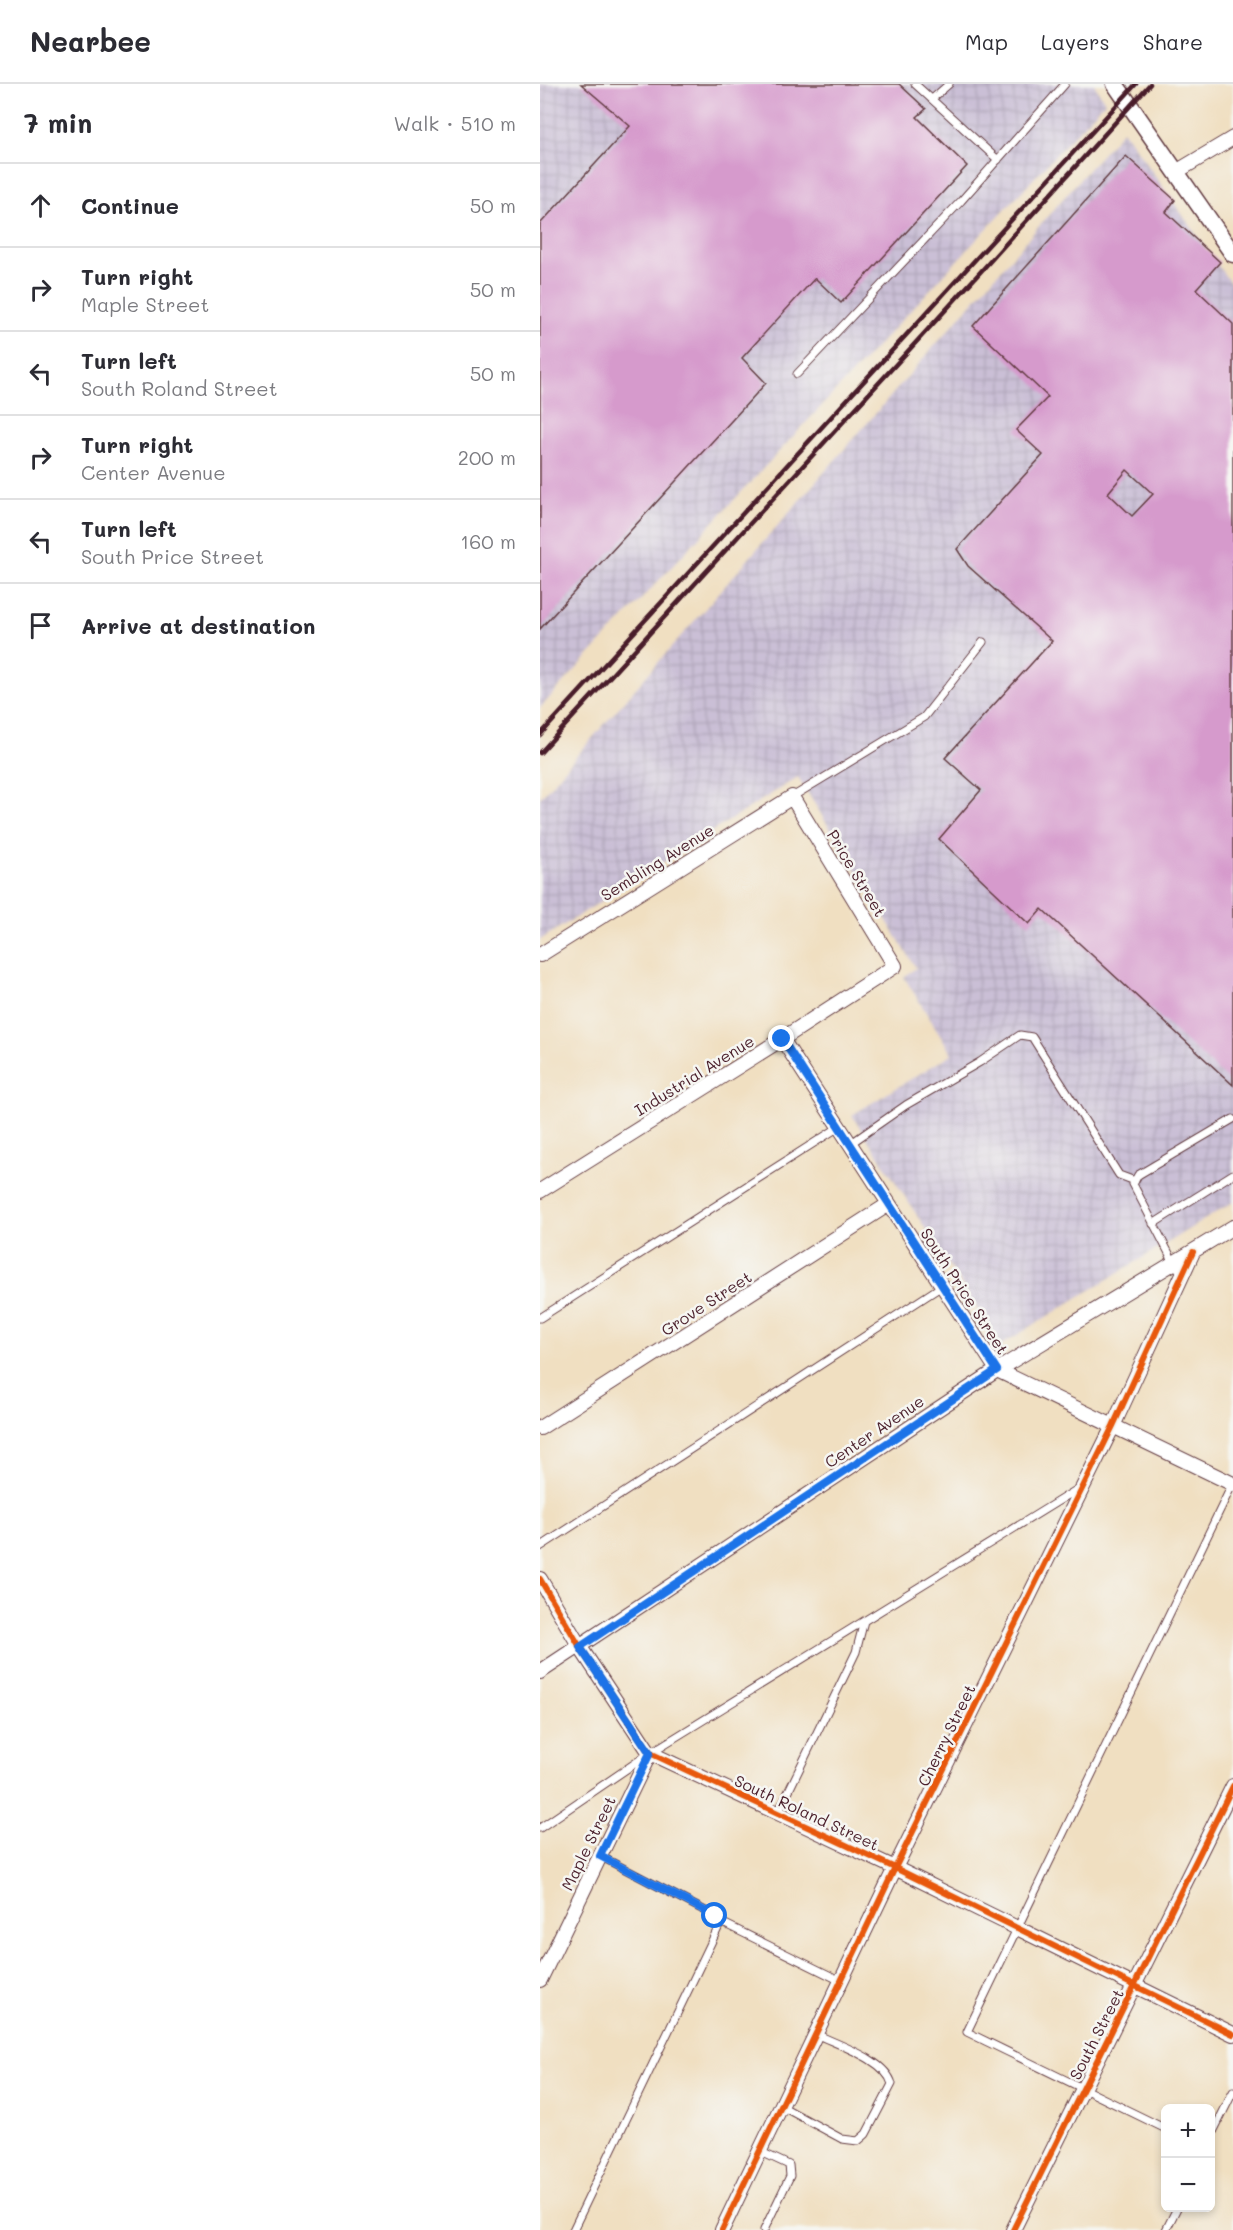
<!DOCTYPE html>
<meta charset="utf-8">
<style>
body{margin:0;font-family:Mali,sans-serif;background:#f7f7f7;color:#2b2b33}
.controls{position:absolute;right:18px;bottom:18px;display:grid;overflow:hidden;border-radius:9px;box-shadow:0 3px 9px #0003}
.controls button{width:54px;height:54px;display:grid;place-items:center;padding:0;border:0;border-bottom:2px solid #e1e1e2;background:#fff;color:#2b2b33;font:30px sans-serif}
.stop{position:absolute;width:18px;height:18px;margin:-14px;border:4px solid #1a73e8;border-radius:50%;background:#fff}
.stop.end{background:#1a73e8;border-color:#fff;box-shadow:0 2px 6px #0008}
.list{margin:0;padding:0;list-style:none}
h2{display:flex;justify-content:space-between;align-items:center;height:78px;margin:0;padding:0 24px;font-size:26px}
h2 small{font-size:20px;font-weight:400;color:#7c7c81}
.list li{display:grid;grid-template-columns:39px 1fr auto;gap:18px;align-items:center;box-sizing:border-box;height:84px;padding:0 24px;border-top:2px solid #e1e1e2}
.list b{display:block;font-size:22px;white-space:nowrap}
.list p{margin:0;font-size:20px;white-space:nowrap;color:#7c7c81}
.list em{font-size:20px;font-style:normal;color:#7c7c81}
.icon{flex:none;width:33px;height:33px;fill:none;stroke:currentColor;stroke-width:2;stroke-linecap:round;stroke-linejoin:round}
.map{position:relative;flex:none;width:693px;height:2146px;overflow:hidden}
header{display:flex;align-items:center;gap:36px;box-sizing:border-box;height:84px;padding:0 30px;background:#fff;border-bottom:2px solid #e1e1e2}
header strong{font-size:28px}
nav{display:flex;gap:33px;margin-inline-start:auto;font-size:21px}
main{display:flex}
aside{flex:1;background:#fff}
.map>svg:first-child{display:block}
</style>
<header>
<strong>Nearbee</strong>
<nav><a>Map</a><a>Layers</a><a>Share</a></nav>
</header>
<main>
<aside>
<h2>7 min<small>Walk · 510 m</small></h2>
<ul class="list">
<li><svg class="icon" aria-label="ahead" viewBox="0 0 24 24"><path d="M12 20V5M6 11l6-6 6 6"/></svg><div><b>Continue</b></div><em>50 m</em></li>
<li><svg class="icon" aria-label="right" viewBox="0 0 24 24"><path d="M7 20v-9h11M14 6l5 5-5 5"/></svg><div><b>Turn right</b><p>Maple Street</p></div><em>50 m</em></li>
<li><svg class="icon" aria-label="left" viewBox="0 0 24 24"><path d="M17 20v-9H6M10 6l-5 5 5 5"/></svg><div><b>Turn left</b><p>South Roland Street</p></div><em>50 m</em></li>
<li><svg class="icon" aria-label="right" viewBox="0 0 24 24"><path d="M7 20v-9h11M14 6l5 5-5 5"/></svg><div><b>Turn right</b><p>Center Avenue</p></div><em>200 m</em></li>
<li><svg class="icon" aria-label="left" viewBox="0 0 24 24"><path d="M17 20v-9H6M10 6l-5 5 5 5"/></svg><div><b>Turn left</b><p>South Price Street</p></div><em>160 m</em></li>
<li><svg class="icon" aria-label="arrive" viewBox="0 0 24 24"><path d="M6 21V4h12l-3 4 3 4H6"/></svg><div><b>Arrive at destination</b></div></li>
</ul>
</aside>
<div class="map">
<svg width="693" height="2146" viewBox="0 0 693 2146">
<defs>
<pattern id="industrial-grid" width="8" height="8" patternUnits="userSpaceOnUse" patternTransform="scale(1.5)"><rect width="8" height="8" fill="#cabfd6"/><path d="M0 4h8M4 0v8" fill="none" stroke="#afa4b8"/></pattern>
</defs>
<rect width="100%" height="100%" fill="#f6f6f2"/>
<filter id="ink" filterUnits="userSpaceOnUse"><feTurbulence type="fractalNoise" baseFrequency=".0167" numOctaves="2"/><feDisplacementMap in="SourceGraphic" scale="12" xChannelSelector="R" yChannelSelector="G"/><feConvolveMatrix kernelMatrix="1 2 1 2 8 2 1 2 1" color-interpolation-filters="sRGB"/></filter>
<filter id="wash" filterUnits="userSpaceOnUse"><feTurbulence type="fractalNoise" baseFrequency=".008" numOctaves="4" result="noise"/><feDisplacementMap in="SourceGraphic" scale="24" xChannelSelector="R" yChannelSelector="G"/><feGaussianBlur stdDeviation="1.35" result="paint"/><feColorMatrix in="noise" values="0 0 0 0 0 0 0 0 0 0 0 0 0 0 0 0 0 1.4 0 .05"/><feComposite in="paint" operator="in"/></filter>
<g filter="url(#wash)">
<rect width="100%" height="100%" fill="#f0dfc1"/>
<!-- industrial -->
<path fill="url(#industrial-grid)" d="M0,0H554L565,18L0,624Z
M583,46L693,203V1118L461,1261L312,1031L412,970L364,893L376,884L258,693L0,856V714Z"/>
<g id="blocks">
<!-- building -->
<path fill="#d69acc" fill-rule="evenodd" d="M41,0H359L386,25L377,33L427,82L301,219L275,194L202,274L226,299L0,545V140L90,42Z
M586,72L635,116L626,128L680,178L656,205L693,240V1001L502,825L489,840L399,755L441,706L405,674L512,557L428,482L417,465L503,371L476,346L508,313L433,242ZM587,386L613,410L592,432L568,409Z"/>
</g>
</g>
<g filter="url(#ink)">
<use href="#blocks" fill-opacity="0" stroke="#633c42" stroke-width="1.5"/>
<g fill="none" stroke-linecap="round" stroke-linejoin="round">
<!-- service casing -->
<g stroke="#633c42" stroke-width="9">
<path id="service" d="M375,0L458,76
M392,15L409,0
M257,290L421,117L525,0
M252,713L384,633L443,558
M310,1060L366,1021L440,978L480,951L492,953L579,1091L595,1097
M613,1140L693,1090
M643,1191L634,1179L593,1100L598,1091L693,1035
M0,1234L299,1043
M0,1463L402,1202
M238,1729L316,1568L324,1537
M0,1744L110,1669L541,1403
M60,1772L175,1832L181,1838
M241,2022L302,2055L318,2057L326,2050L352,2000C345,1975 298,1961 276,1950
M626,2045L427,1948L693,1399
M670,2054L693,2008
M219,2067L249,2081L250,2092L224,2146
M33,2146L181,1838L301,1897
M626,2146L637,2124"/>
</g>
<!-- minor casing -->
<g stroke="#633c42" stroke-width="16">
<path id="minor" d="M636,88L693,54
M0,871L252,713L355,882L242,955L0,1107
M242,955L457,1286L693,1400
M0,1344L349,1120
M0,1495L40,1563L110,1669L355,1784L693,1950
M0,1588L457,1286L693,1143
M0,1896L110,1669
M182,2146L355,1784L573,1342L653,1168
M473,2146L693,1702"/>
</g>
<!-- tertiary casing -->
<g stroke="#633c42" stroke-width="19">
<path id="tertiary" d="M575,0L693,170"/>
</g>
<!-- service -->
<use href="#service" stroke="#fff" stroke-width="7"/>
<!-- minor -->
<use href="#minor" stroke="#fff" stroke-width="14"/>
<!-- tertiary -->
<use href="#tertiary" stroke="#fff" stroke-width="16"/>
<!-- rail -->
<path stroke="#4a1f2b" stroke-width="4.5" d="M0,651L596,0
M0,669L434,195L610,0"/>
<!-- cycleway casing -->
<g stroke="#f6f6f2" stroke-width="10">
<path id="cycleway" d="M0,1495L40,1563L110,1669L355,1784L693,1950
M182,2146L355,1784L573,1342L653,1168
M473,2146L693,1702"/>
</g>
<!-- cycleway -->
<use href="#cycleway" stroke="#e8590c" stroke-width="6"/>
</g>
</g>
<g fill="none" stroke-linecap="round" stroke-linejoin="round" filter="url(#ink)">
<!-- route -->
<path stroke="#1a73e8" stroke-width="8" d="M175,1832L60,1772L110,1669L40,1563L457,1286L242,955"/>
</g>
<g text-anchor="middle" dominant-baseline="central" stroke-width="5" stroke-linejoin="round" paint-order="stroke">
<!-- street labels -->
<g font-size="16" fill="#4a1f2b" stroke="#f6f6f2">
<text transform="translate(117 778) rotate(-32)">Sembling Avenue</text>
<text transform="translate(317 789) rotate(59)">Price Street</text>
<text transform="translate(154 991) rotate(-32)">Industrial Avenue</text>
<text transform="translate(425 1207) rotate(57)">South Price Street</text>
<text transform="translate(166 1219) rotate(-33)">Grove Street</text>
<text transform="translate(334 1347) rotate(-34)">Center Avenue</text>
<text transform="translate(406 1651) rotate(-64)">Cherry Street</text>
<text transform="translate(267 1728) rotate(25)">South Roland Street</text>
<text transform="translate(48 1759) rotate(-64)">Maple Street</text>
<text transform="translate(556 1950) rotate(-63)">South Street</text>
</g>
</g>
</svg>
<div class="controls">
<button>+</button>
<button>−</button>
</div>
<div class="stop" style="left:175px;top:1832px"></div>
<div class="stop end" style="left:242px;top:955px"></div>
</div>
</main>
